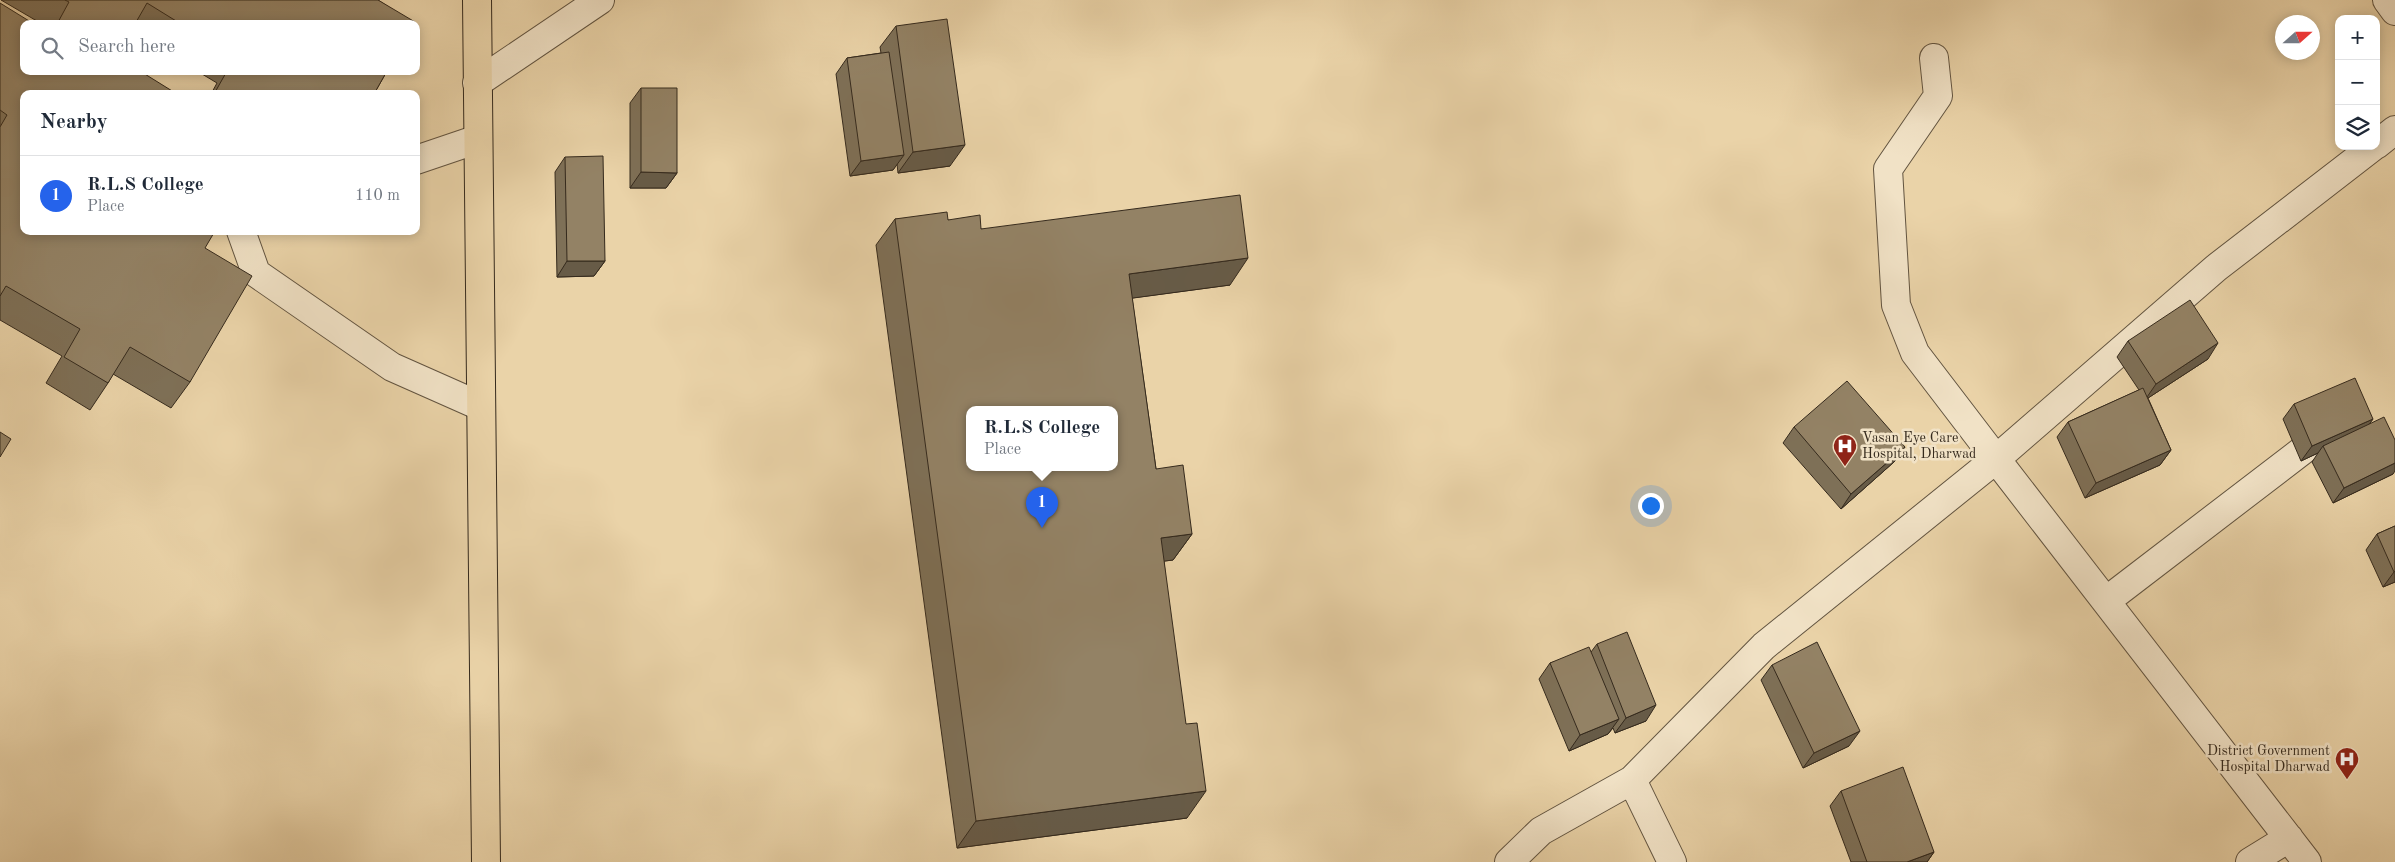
<!DOCTYPE html>
<meta charset="utf-8">
<style>
body{margin:0;font-family:"Old Standard TT",serif;background:#f6f6f7;color:#1f2937}
.controls{position:absolute;right:15px;top:15px;display:grid;overflow:hidden;border-radius:10px;box-shadow:0 2px 12px #0003}
.controls button{width:45px;height:45px;display:grid;place-items:center;padding:0;border:0;border-bottom:1px solid #e0e1e3;background:#fff;color:#1f2937;font:25px sans-serif}
.compass{position:absolute;left:2275px;top:15px;width:45px;height:45px;border-radius:50%;background:#fff;box-shadow:0 2px 12px #0003;rotate:69deg}
.you{position:absolute;left:1650px;top:505px;width:18px;height:18px;margin:-12px;border:4px solid #fff;border-radius:50%;background:#1a73e8;box-shadow:0 0 0 8px #1a73e833}
.badge{display:grid;place-items:center;width:32px;height:32px;border-radius:50%;background:#2563eb;color:#fff;font-size:16px;font-weight:700}
.pin{position:absolute;translate:-50% -41px;filter:drop-shadow(0 1px 2px #0008)}
.pin::after{content:'';position:absolute;top:26px;width:18px;height:15px;background:inherit;clip-path:polygon(0 0,100% 0,50% 100%)}
.popup{position:absolute;left:966px;top:406px;width:152px;height:65px;box-sizing:border-box;display:grid;place-content:center;border-radius:10px;background:#fff;filter:drop-shadow(0 1px 4px #0005);font-size:16px;white-space:nowrap;color:#747a83}
.popup b{font-size:19px;color:#1f2937}
.popup::after{content:'';position:absolute;left:50%;top:100%;margin-left:-10px;border:10px solid transparent;border-top-color:#fff}
.list{margin:0;padding:0;list-style:none}
h2{display:flex;justify-content:space-between;align-items:center;height:65px;margin:0;padding:0 20px;font-size:21px}
h2 small{font-size:16px;font-weight:400;color:#747a83}
.list li{display:grid;grid-template-columns:32px 1fr auto;gap:15px;align-items:center;box-sizing:border-box;height:80px;padding:0 20px;border-top:1px solid #e0e1e3}
.list b{display:block;font-size:19px;white-space:nowrap}
.list p{margin:0;font-size:16px;white-space:nowrap;color:#747a83}
.list em{font-size:16px;font-style:normal;color:#747a83}
.icon{flex:none;width:28px;height:28px;fill:none;stroke:currentColor;stroke-width:2;stroke-linecap:round;stroke-linejoin:round}
.map{position:relative;flex:none;width:2395px;height:862px;overflow:hidden}
.search{position:absolute;background:#fff;box-shadow:0 2px 12px #0003;left:20px;top:20px;width:400px;height:55px;display:flex;align-items:center;gap:12px;box-sizing:border-box;padding:0 18px;border-radius:10px;color:#747a83;font-size:19px}
.panel{position:absolute;background:#fff;box-shadow:0 2px 12px #0003;left:20px;top:90px;width:400px;height:145px;border-radius:10px}
.map>svg:first-child{display:block}
</style>
<div class="map">
<svg width="2395" height="862" viewBox="0 0 2395 862">
<rect width="100%" height="100%" fill="#ead3a8"/>
<filter id="stains"><feTurbulence type="fractalNoise" baseFrequency=".004" numOctaves="4"/><feColorMatrix values="0 0 0 0 .2 0 0 0 0 .09 0 0 0 0 .02 0 0 0 .5 -.17"/></filter>
<radialGradient id="worn" r=".72"><stop offset=".6" stop-color="#630" stop-opacity="0"/><stop offset="1" stop-color="#630" stop-opacity=".3"/></radialGradient>
<g fill="none" stroke-linecap="round" stroke-linejoin="round">
<!-- minor casing -->
<g stroke="#625440" stroke-width="30">
<path id="minor" d="M2387,0L2395,11
M1934,58L1938,96L1888,169L1896,305L1915,353L1996,459L2216,268L2374,146
M477,83L600,0
M2376,145L2395,130
M416,160L478,139
M241,231L256,273L392,367L480,406
M2106,601L2320,437
M1632,780L1672,862
M1509,862L1541,831L1632,780L1764,646L1996,459L2307,862
M2250,862L2289,838"/>
</g>
<!-- major casing -->
<g stroke="#352a1d" stroke-width="30">
<path id="major" d="M477,0L486,862"/>
</g>
<!-- minor -->
<use href="#minor" stroke="#f1e2c6" stroke-width="28"/>
<!-- major -->
<use href="#major" stroke="#ead3a8" stroke-width="28"/>
</g>
<!-- wall -->
<path fill="#7e7057" stroke="#352a1d" d="M1,0H378L414,24H42Z
M0,3L24,94V231L205,248L190,382L171,408L113,374L108,383L90,410L46,383L62,356L0,320Z
M896,26L950,166L898,173L897,164L893,170L850,176L836,74L847,58L881,53L880,47Z
M197,71H387L374,94H211L217,83Z
M641,88L677,173L666,188H630V103Z
M565,157L605,261L594,276L557,277L555,172Z
M895,219L948,220L981,229L1230,285L1132,298L1156,469L1192,534L1173,560L1164,561L1187,818L957,848L876,245Z
M2128,341L2208,359L2148,398L2171,450L2160,465L2085,498L2057,437L2068,422L2139,390L2117,357Z
M2294,404L2373,419L2369,424L2393,474L2333,503L2312,462L2318,453L2301,461L2283,419Z
M1794,427L1905,447L1894,462L1841,509L1783,443Z
M2395,526V582L2383,587L2366,550L2377,534Z
M1597,644L1646,721L1615,733L1613,728L1608,734L1569,751L1539,679L1550,663L1591,652Z
M1772,665L1849,746L1803,768L1761,680Z
M1841,791L1934,852L1927,862H1851L1830,806Z"/>
<!-- shaded-wall -->
<path fill="#675b47" stroke="#352a1d" d="M965,145L950,166L898,173L913,152Z
M904,155L893,170L850,176L861,161Z
M641,172L677,173L666,188H630Z
M1248,258L1230,285L1111,301L1129,274Z
M567,261H605L594,276L557,277Z
M2218,343L2208,359L2145,400L2156,384Z
M2373,419L2362,434L2323,446L2318,453L2301,461L2312,446Z
M1905,447L1894,462L1841,509L1851,494Z
M2171,450L2160,465L2085,498L2096,483Z
M2395,463V471L2393,474L2333,503L2344,488Z
M1192,534L1173,560L1142,564L1161,538Z
M2395,571V582L2383,587L2394,572Z
M1656,705L1646,721L1615,733L1626,718Z
M1619,719L1608,734L1569,751L1580,735Z
M1860,731L1849,746L1803,768L1814,753Z
M1206,791L1187,818L957,848L976,821Z
M1934,852L1927,862H1907Z"/>
<!-- building -->
<path fill="#938265" stroke="#352a1d" fill-rule="evenodd" d="M65,0H378L415,22L414,24H181L147,3L135,24H57L69,2Z
M0,3L34,24H24V71H140L177,94H24V231H215L205,248L252,276L190,382L130,347L108,383L64,357L80,329L6,286L0,296V127L7,115L0,110Z
M947,19L965,145L913,152L896,26Z
M889,52L904,155L861,161L847,58Z
M227,71H387L374,94H214Z
M641,88H677V173L641,172Z
M603,156L605,261H567L565,157Z
M1240,195L1248,258L1129,274L1156,469L1183,465L1192,534L1161,538L1186,724L1197,723L1206,791L976,821L895,219L947,212L948,220L980,215L981,229ZM970,409H1114V467H970Z
M2190,300L2218,343L2156,384L2128,341Z
M2355,378L2373,419L2312,446L2294,404Z
M1847,381L1905,447L1851,494L1794,427Z
M2143,388L2171,450L2096,483L2068,422Z
M2384,417L2395,440V463L2344,488L2323,446Z
M0,432L11,439L0,457Z
M2395,526V571L2394,572L2377,534Z
M1627,632L1656,705L1626,718L1597,644Z
M1817,642L1860,731L1814,753L1772,665Z
M1589,647L1619,719L1580,735L1550,663Z
M1903,767L1934,852L1907,862H1867L1841,791Z"/>
<!-- icons -->
<defs>
<g id="hospital-pin" transform="scale(1.25)"><path d="M0 17L-7.5 6A9.5 9.5 0 1 1 7.5 6Z" fill="#8f2418" stroke="#f1e2c6"/><path d="M-5-5h3v3.5h4V-5h3V5h-3V1.5h-4V5h-3Z" fill="#fff"/></g>
</defs>
<g fill-rule="evenodd">
<use href="#hospital-pin" x="1845" y="446"/>
<use href="#hospital-pin" x="2347" y="759"/>
</g>
<g text-anchor="middle" dominant-baseline="central" stroke-width="5" stroke-linejoin="round" paint-order="stroke">
<!-- poi labels -->
<g font-size="14" fill="#352a1d" stroke="#f1e2c6" text-anchor="start">
<text x="1862" y="438">Vasan Eye Care<tspan x="1862" dy="16">Hospital, Dharwad</tspan></text>
<text x="2330" y="751" text-anchor="end">District Government<tspan x="2330" dy="16">Hospital Dharwad</tspan></text>
</g>
</g>
<rect width="100%" height="100%" filter="url(#stains)"/>
<rect width="100%" height="100%" fill="url(#worn)"/>
</svg>
<div class="controls">
<button>+</button>
<button>−</button>
<button><svg class="icon" aria-label="layers" viewBox="0 0 24 24"><path d="M12 4l9 5-9 5-9-5zM3 14l9 5 9-5"/></svg></button>
</div>
<svg class="compass" viewBox="-18 -18 36 36"><path d="M0-13l5 13h-10z" fill="#e53935"/><path d="M0 13l5-13h-10z" fill="#747a83"/></svg>
<div class="you"></div>
<div class="pin badge" style="left:1042px;top:528px">1</div>
<div class="popup"><b>R.L.S College</b>Place</div>
<div class="search"><svg class="icon" aria-label="search" viewBox="0 0 24 24"><circle cx="10" cy="10" r="6"/><path d="M15 15l6 6"/></svg>Search here</div>
<section class="panel">
<h2>Nearby<small></small></h2>
<ul class="list">
<li><span class="badge">1</span><div><b>R.L.S College</b><p>Place</p></div><em>110 m</em></li>
</ul>
</section>
</div>
